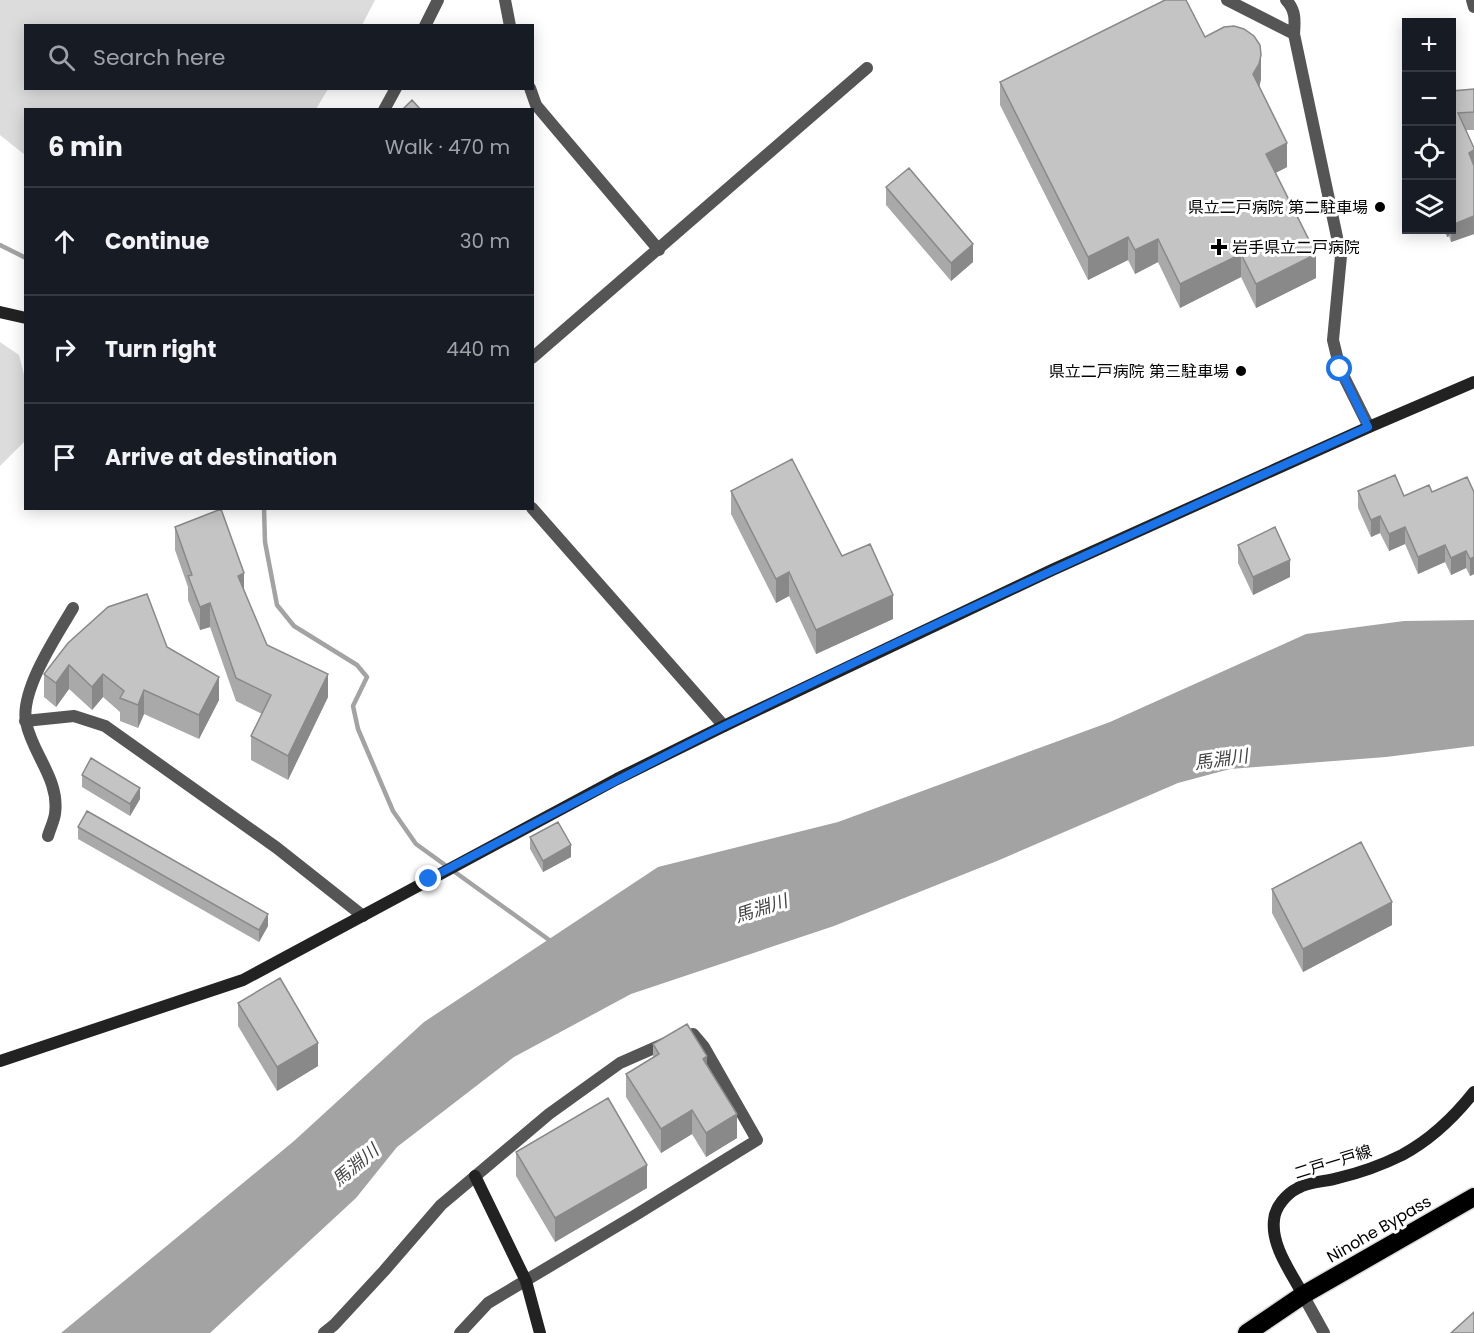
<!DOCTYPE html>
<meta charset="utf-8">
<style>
body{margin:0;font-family:Poppins,"Noto Sans JP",sans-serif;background:#20242c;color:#f1f3f6}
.controls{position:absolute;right:18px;top:18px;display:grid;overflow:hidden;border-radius:0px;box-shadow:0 3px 15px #0003}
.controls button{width:54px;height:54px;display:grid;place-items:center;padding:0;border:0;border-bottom:2px solid #363941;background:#171b24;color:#f1f3f6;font:30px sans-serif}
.stop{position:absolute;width:18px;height:18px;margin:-14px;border:4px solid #1a73e8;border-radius:50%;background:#fff}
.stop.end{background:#1a73e8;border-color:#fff;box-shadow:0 2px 6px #0008}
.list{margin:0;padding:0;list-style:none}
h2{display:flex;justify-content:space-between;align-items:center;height:78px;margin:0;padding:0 24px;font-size:26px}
h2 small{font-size:20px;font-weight:400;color:#9ea1a6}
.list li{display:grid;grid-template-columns:39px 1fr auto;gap:18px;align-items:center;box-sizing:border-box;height:108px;padding:0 24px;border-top:2px solid #363941}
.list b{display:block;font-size:22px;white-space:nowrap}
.list em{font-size:20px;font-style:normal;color:#9ea1a6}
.icon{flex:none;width:33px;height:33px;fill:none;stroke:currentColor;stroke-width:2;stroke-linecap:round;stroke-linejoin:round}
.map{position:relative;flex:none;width:1474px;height:1333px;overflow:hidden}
.search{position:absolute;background:#171b24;box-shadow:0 3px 15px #0003;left:24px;top:24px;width:510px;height:66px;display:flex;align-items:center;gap:15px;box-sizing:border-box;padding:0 21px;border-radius:0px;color:#9ea1a6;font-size:22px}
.panel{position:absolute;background:#171b24;box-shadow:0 3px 15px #0003;left:24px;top:108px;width:510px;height:402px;border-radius:0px}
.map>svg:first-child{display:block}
</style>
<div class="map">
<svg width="1474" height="1333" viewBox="0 0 1474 1333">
<rect width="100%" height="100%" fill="#fff"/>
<!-- green -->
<path fill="#dcdcdc" d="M0,0H375L362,25L26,26V88L328,89L316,109L26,110L25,155L0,135Z
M0,342L19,355L25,379L26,440L0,466Z"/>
<!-- water -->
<path fill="#a3a3a3" d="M1474,620V746L1386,757L1230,769L1178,783L997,861L834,926L631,994L514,1057L397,1147L356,1198L210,1333H61L294,1141L424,1022L658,867L838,822L1110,722L1306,634L1404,621Z"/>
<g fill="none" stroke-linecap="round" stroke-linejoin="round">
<!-- stream -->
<path stroke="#a3a3a3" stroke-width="4.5" d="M0,245L26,258
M264,508L265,542L277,605L294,626L357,665L367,677L353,706L358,729L393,811L416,844L552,942"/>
<!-- highway casing -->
<g stroke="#dbdbdb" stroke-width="21">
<path id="highway" d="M1247,1333L1303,1295L1474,1197"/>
</g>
<!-- street -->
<path stroke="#555" stroke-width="12" d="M505,0L510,26
M1227,0L1294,34
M1286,0C1296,10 1295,21 1294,34L1341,256L1333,340L1340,369L1369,427
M1472,0L1474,7
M425,26L438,0
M530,88L536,105L552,124L659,250
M384,110L396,88
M532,358L867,68
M532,508L724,726
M25,721L74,716L105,726L277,848L363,916
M48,836C50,829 54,821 55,814C60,779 32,754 26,722C20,690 57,635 73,608
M1303,1295L1324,1333
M324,1333L334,1325L384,1271L441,1205L549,1114L620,1063L670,1041L693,1034L704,1047L757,1140L634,1216L488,1303L460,1333"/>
<!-- secondary -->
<path stroke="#222" stroke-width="12" d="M0,312L26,318
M0,1061L243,980L617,779L724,726L1052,570L1369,427L1474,382
M475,1176L526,1281L540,1333
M1303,1295C1291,1272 1271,1246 1274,1220C1275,1207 1286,1194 1298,1188C1310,1181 1325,1182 1338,1178C1359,1173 1382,1165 1402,1155C1430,1140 1455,1116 1474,1092"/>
<!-- highway -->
<use href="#highway" stroke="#000" stroke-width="18"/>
</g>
<!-- wall -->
<path fill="#a9a9a9" d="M1205,37L1261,79L1259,87L1287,167L1275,173L1316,278L1256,308L1241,277L1180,308L1158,262L1135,274L1128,260L1088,280L1000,105V82Z
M1474,89V130H1466L1474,148V234L1451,242L1449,236L1447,237L1444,230H1452V91Z
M886,187L973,262L951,281L886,205Z
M731,491L842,556L893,619L816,654L789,596L776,603L731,514Z
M1358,491L1404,496L1432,492H1474V574L1470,576L1466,568L1451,575L1445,562L1418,574L1405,544L1389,551L1380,533L1371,537L1358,508Z
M175,527L244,590L267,645L328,697L288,780L251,760V736L262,714L236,701L210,627L200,630L188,600V587L175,550Z
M1238,545L1290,577L1253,595L1238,563Z
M68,643L167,647L219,700L199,739L144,714L138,728L120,721V712L103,697L92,710L69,689L56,707L44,697V674Z
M82,775L140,799L130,816L82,787Z
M78,827L268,926L259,942L78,839Z
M530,837L571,857L543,872L530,849Z
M1272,889L1392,925L1303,972L1272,913Z
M238,1003L318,1066L277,1091L238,1026Z
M653,1044L707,1066L737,1138L706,1157L692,1134L661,1153L626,1097V1074L653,1057Z
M516,1152L647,1188L555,1242L516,1176Z"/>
<!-- shaded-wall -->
<path fill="#898989" d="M1261,55V79L1259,88L1253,74Z
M1287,143V167L1266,178V154Z
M1474,150V168L1469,153Z
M1474,216V234L1451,242L1452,225Z
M1447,230H1449V236L1447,237Z
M1128,237V260L1088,280V257Z
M1158,239V262L1135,274V250Z
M973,244V262L951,281V263Z
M1241,254V277L1180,308V284Z
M1316,254V278L1256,308V284Z
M1380,516V533L1371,537V520Z
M1405,527V544L1389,551V534Z
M1445,545V562L1418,574V557Z
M1466,551V568L1451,575V558Z
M1474,557V574L1470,576V559Z
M1290,560V577L1253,595V577Z
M789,572V596L776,603V579Z
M244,573V596L238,576Z
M893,595V619L816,654V630Z
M210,603V627L200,630V607Z
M69,665V689L56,707V683Z
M103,674V697L92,710V687Z
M328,674V697L288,780V756Z
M219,677V700L199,739V715Z
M144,690V714L138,728V705Z
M140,788V799L130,816V804Z
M571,845V857L543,872V861Z
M1392,902V925L1303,972V949Z
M268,914V926L259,942V930Z
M318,1043V1066L277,1091V1067Z
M707,1056V1079L703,1059Z
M692,1110V1134L661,1153V1129Z
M737,1114V1138L706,1157V1133Z
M647,1165V1188L555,1242V1218Z"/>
<!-- building -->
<path fill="#c4c4c4" stroke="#898989" stroke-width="1.5" d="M1165,0H1186L1205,37L1224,27L1234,26L1244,29L1254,36L1260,45L1261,55L1259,64L1253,74L1287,143L1266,154L1316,254L1256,284L1241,254L1180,284L1158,239L1135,250L1128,237L1088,257L1000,82Z
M1474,89V112L1458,113L1474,148V150L1469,153L1474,166V216L1452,225V91Z
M412,100L421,110H402Z
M909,168L973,244L951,263L886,187Z
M792,459L842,556L870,544L893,595L816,630L789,572L776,579L731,491Z
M1395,475L1404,496L1429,485L1432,492L1467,477L1474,492V557L1470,559L1466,551L1451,558L1445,545L1418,557L1405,527L1389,534L1380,516L1371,520L1358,491Z
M221,509L244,573L238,576L267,645L328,674L288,756L251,736L271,695L236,678L210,603L200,607L188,576L192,575L175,527Z
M1275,527L1290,560L1253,577L1238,545Z
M147,594L167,647L219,677L199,715L144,690L138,705L120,698L124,691L103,674L92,687L69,665L56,683L44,674L68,643L108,607Z
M91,758L140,788L130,804L82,775Z
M87,811L268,914L259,930L78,827Z
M558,822L571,845L543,861L530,837Z
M1361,842L1392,902L1303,949L1272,889Z
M280,978L318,1043L277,1067L238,1003Z
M687,1024L707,1056L703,1059L737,1114L706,1133L692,1110L661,1129L626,1074L659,1054L653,1044Z
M608,1098L647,1165L555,1218L516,1152Z
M1474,1312V1333H1451Z"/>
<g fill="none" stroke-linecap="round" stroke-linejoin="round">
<!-- route -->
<path stroke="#1a73e8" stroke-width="8" d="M429,879C526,828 623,776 722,727C935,622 1152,525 1368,427L1340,369"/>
</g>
<!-- markers -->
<g fill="#000" stroke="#fff" stroke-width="2">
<circle cx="1380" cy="207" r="6"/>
<path d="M1216 238h6v6h6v6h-6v6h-6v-6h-6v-6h6z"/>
<circle cx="1241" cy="371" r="6"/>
</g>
<g text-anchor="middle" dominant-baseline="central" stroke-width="6" stroke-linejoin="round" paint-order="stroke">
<!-- poi labels -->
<g font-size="16" fill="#000" stroke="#fff" text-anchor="end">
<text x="1368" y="207">県立二戸病院 第二駐車場</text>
<text x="1232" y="247" text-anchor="start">岩手県立二戸病院</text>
<text x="1229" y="371">県立二戸病院 第三駐車場</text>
</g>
<!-- street labels -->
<g font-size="16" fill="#000" stroke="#fff">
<text transform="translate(1333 1162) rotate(-17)">二戸一戸線</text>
<text transform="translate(1379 1229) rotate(-30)">Ninohe Bypass</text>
</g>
<!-- water labels -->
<g font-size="18" font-style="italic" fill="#444" stroke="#fff">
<text transform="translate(1221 759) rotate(-8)">馬淵川</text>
<text transform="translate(761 908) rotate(-18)">馬淵川</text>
<text transform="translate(355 1165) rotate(-40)">馬淵川</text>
</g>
</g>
</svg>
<div class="controls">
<button>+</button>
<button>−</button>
<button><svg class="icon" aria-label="locate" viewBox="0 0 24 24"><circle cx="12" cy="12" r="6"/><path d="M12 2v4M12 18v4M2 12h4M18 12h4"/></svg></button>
<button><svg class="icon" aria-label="layers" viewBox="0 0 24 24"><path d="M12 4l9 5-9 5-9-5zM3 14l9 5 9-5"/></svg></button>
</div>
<div class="stop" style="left:1340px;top:369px"></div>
<div class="stop end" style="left:429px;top:879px"></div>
<div class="search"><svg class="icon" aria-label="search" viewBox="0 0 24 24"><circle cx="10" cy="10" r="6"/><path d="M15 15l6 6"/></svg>Search here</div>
<section class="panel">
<h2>6 min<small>Walk · 470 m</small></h2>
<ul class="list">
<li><svg class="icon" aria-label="ahead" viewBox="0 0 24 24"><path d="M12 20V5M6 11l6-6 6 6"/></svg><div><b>Continue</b></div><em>30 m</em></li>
<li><svg class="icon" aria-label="right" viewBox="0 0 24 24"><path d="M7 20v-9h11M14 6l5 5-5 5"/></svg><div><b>Turn right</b></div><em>440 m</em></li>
<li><svg class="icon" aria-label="arrive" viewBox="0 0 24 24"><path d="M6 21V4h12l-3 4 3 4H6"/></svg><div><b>Arrive at destination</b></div></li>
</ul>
</section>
</div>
